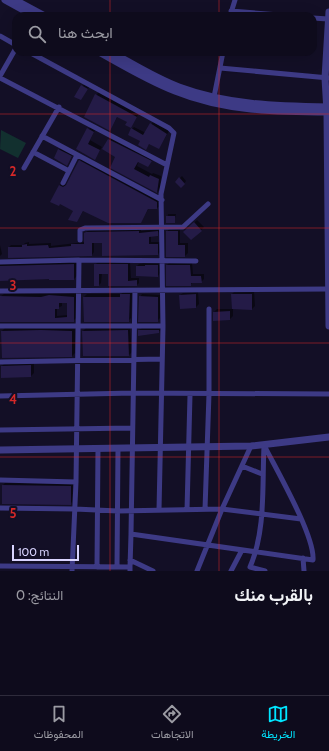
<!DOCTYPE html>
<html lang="ar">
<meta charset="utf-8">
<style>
body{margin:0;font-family:Cabin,Vazirmatn,sans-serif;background:#171425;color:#f1f3f6;direction:rtl}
.scale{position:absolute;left:12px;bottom:10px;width:67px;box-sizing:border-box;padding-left:4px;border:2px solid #d9d4ff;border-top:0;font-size:11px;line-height:14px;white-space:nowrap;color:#d9d4ff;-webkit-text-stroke:3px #130f26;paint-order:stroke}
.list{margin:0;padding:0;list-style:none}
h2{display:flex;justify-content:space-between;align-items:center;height:52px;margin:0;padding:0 16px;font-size:17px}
h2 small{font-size:13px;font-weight:400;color:#9b9ba3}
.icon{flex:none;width:22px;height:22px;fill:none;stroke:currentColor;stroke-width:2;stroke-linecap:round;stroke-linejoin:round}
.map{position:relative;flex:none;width:329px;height:571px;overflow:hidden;direction:ltr}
.search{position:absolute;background:#0e0b1c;box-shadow:0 4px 16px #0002;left:12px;right:12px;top:12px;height:44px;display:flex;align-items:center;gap:10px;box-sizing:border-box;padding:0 14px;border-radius:12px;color:#9b9ba3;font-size:15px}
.sheet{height:124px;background:#0e0b1c}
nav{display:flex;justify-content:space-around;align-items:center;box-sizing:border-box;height:56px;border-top:1px solid #2e2b3b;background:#0e0b1c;font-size:11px;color:#9b9ba3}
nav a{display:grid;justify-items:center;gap:2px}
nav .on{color:#00e5ff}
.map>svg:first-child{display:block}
</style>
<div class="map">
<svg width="329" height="571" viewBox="0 0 329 571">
<rect width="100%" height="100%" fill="#130f26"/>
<!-- green -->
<path fill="#12302f" d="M1,130L26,143L18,158L0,149Z"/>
<!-- shadow -->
<path fill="#0007" fill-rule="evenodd" d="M85,83L90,86L81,99L76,96Z
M99,91L139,113L131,127L128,121L118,116L110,130L85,117Z
M153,122L169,131L159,148L150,143L146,148L132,129L134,127L146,133Z
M91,126L96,128L90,140L102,147L95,158L77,149Z
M111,136L154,158L148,166L139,161L137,166L152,174L153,173L161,176L160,189L157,192L117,156L103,149Z
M62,147L74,153L67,164L59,150Z
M82,158L160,199V206L157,208H149L141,222L84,210L77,221L69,220L74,210L61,203L51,201L60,185L63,183L66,185Z
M182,176L186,181L181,187L176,182Z
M168,214H176L174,222H167Z
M197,220L204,227L192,239L184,232Z
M141,229V231L160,229L157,235L151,236V242H160V252L158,254L103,242H94V252L92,255L9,247L11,245H23L25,243L29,242V244L51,243V246L85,242V233L89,230Z
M169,229H180V243H188V253L185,256H167V232Z
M0,245L2,254L0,256Z
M76,262L77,276L74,279L0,276V263Z
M98,262H130L131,278H139V283L137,285L109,273H102L101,283L99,285L95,265Z
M148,262L160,263V273L158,276L137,266L139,264Z
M170,262L192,263L193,274H204V279L201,282H193L190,285L167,265Z
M235,291H254L255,306L252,309L233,308L232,294Z
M124,292H132L131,318L128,321L84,297L87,294H121Z
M198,292L199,304L196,307L180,295L183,293Z
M4,294H76V318L73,321H1V296ZM62,302H68V315L57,316V308L62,306Z
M142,294L160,295V318L157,321L140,297Z
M217,309H233V316L230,319L214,312Z
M5,328L75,329V353L72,356L3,357L2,331Z
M86,328H130L132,352L129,355L83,331Z
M142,328H161V330L158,332L139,335V330Z
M5,363H34V373L31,376L2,366Z
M5,483L73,484L72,502L70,504L3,503V485Z"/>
<!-- building -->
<path fill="#241b47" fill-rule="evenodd" d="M81,85L88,89L81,100L74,97Z
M95,94L137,117L131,128L125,125L127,122L117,117L110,131L84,117Z
M150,123L167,134L159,149L149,144L146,150L138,145L140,141L128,135L131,128L143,135Z
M87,128L94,132L88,144L100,150L95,160L76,149Z
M108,139L152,161L148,167L138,162L134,169L149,177L150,175L159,179L157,193L110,168L115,157L102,149Z
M58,149L72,156L67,166L54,158Z
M79,160L157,202V209H148L141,223H108L83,211L77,222L68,220L73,211L60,204L59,206L50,202L59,185L63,187L66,185Z
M179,177L185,184L181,188L175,182Z
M166,216H175V223H166Z
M194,222L202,231L191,240L183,232Z
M139,231V233L158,231V236L149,237V244H158V255L102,256V243H92V256L8,258V247H22V245L27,244V246L48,245L49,248L71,246V244H84V233L86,232Z
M166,231H178V245H185V257H166Z
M74,264V280H49V279L0,281V266Z
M94,264H128V281L137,280V286H108V274H99V286H94Z
M145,265H158V277L136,276V266H145Z
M166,265H190L191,276H201L202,283H191V286H166Z
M120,294H130L129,322H84L83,297H120Z
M196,294V308L180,309L179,295Z
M231,294H252V310L232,309Z
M49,295L74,297V322H0V296L41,297ZM59,303H67V317L55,318V309H59Z
M139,296L158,297V322H138Z
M230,311V320L213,321V312Z
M41,330L72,331V357L2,358L1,331Z
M128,330L129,356H83L82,331Z
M138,330H159V333L138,336Z
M31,365V377L1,378V366Z
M2,485L71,486V505L2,504Z"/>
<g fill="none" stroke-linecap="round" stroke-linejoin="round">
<!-- minor -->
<path stroke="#3d3a85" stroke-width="5" d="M231,11L292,16
M230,16L235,0
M313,18L328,19
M0,36L16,45
M29,52L169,128L174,133L161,194L163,326L159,510
M220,68L329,78
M0,76L16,48
M0,78L167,165
M214,97L223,52
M42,136L162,200
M33,152L69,171
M24,168L59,107
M63,183L77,155
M80,240V230L85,228L183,227L208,204
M0,262L79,260
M0,291L329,289
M0,326H163
M0,362L162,359
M0,396L133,393L329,394
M0,430L132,428
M264,446C262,486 266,530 250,567L265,571
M242,466L262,474
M0,480L76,482
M0,508L75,509L118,511L222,509L301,519
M205,509L209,394V309
M187,510L190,395
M131,534L135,291
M303,558L304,571
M130,560L153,571
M0,566L130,567V571
M97,567L98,448
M117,567L118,448
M130,567L131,534L313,560C315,536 276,469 264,445
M72,571L76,482L79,260L196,261
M197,571L222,509L251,446
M231,571L242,550"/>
<!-- tertiary -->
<path stroke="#3d3a85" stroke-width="7" d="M5,0L34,16
M15,0L45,16
M329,12L325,78L327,112L329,326
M99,52C124,66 149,81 175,91C224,111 277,112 329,112
M111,52C133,64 155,78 179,87C227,105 278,106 329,107
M0,450L251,446L329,437"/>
</g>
<!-- grid -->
<path fill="none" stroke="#d62828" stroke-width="1" stroke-opacity="0.55" d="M110,0V16M219,0V16M110,52V571M219,52V571M0,114H329M0,228H329M0,343H329M0,457H329"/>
<g font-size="13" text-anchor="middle" font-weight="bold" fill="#d62828" stroke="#130f26" stroke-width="4" stroke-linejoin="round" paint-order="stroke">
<text x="13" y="176">2</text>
<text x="13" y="290">3</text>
<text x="13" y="404">4</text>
<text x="13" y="518">5</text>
</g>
</svg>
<div class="scale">100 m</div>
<div class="search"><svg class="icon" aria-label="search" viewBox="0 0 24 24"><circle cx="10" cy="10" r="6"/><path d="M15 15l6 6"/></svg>ابحث هنا</div>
</div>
<section class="sheet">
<h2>بالقرب منك<small>النتائج: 0</small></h2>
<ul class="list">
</ul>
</section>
<nav>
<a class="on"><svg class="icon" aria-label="map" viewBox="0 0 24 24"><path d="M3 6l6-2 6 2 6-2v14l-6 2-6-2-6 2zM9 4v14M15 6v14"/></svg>الخريطة</a>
<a><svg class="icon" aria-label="directions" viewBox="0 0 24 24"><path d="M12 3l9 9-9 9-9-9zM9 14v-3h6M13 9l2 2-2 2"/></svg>الاتجاهات</a>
<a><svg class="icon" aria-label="saved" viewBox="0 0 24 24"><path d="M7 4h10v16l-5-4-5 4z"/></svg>المحفوظات</a>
</nav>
